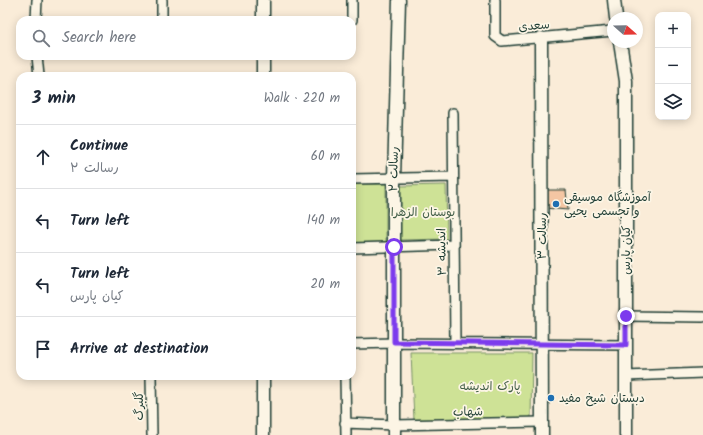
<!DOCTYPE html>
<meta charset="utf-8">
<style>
body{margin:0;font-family:Kalam,"Playpen Sans Arabic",sans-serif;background:#f6f6f7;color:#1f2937}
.controls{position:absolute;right:12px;top:12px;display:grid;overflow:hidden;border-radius:8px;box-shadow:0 2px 10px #0003}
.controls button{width:36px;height:36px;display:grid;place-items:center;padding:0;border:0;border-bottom:1px solid #e0e1e3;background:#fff;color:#1f2937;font:20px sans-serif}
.compass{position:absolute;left:607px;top:12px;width:36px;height:36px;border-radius:50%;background:#fff;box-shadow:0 2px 10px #0003;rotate:110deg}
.stop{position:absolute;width:12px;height:12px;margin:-9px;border:3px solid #7c3aed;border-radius:50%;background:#fff}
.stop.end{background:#7c3aed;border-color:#fff;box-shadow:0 1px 4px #0008}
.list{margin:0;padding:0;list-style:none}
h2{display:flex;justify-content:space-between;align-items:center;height:52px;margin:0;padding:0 16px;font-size:17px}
h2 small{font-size:13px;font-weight:400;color:#747a83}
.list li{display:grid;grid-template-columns:26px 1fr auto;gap:12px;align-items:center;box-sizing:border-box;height:64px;padding:0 16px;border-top:1px solid #e0e1e3}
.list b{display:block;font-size:15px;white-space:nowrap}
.list p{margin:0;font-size:13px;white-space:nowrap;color:#747a83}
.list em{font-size:13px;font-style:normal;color:#747a83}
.icon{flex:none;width:22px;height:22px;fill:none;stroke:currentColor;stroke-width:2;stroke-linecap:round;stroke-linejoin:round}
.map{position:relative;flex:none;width:703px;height:435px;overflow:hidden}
.search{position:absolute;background:#fff;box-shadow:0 2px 10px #0003;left:16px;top:16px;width:340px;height:44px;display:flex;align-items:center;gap:10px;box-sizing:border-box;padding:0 14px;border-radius:12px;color:#747a83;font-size:15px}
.panel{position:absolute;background:#fff;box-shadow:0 2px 10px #0003;left:16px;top:72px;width:340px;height:308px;border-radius:12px}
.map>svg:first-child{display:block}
</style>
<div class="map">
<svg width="703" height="435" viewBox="0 0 703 435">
<rect width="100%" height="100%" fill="#faecd8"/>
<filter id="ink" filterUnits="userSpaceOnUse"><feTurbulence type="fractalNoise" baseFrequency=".025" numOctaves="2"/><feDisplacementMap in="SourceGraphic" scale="8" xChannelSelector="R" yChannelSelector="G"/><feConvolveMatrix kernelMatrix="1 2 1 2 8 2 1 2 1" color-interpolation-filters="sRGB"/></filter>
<g filter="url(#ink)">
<!-- green -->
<path fill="#cee296" stroke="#769065" d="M352,184H386V242L352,243Z
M446,185L447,239L400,240L399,186Z
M411,353H532L531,418L414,420Z"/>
<!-- building -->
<path fill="#f4c6a3" stroke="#1f3d34" d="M544,190H566L568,210L544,208Z"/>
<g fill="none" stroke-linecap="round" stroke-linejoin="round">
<!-- street casing -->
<g stroke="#1f3d34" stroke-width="12">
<path id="street" d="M162,0V20
M352,0V20
M495,0V36L502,41L613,31
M36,20L37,0
M37,56L39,76
M453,113L455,343
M352,179L453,177
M352,248L454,245
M626,316L703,317
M352,344L394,343L626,345
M151,376L152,435
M345,376L346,435
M626,376L703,373
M345,423L394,425L542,422"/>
</g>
<!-- secondary casing -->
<g stroke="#1f3d34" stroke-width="15">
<path id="secondary" d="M263,0V20
M614,0L616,18
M541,38L542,435
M620,42L626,81V435
M263,56V76
M263,376V435
M394,435V178L399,0"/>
</g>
<!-- street -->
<use href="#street" stroke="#fcf5e5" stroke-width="9"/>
<!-- secondary -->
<use href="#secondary" stroke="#fcf5e5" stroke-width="12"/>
</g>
</g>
<g fill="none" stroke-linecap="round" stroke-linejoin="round" filter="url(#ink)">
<!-- route -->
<path stroke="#7c3aed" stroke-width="5" d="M394,247V342L626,345V316"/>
</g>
<!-- markers -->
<g fill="#1f6fb2" stroke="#fcf5e5" stroke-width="1.5">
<circle cx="556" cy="204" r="4"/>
<circle cx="551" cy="398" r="4"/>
</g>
<g text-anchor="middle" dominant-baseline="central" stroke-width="3.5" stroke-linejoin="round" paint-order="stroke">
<!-- street labels -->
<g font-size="12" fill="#1f3d34" stroke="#fcf5e5">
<text transform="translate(534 26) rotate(-5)">سعدی</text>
<text transform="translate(394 169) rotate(-89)">رسالت ۲</text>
<text transform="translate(542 236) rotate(-90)">رسالت ۳</text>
<text transform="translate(626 250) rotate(-90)">کیان پارس</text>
<text transform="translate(442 252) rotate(-91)">اندیشه ۳</text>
<text transform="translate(139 406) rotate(-90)">گلبرگ</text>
<text transform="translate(468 412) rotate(-1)">شهاب</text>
</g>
<!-- poi labels -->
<g font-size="12" fill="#1f3d34" stroke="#fcf5e5" text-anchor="start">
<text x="564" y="197">آموزشگاه موسیقی<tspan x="564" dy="14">و تجسمی یحیی</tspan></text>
<text x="559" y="398">دبستان شیخ مفید</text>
</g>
<!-- park labels -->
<g font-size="12" fill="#425e48" stroke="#fcf5e5">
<text x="423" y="212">بوستان الزهرا</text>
<text x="490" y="386">پارک اندیشه</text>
</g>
</g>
</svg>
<div class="controls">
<button>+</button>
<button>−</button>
<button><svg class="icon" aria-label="layers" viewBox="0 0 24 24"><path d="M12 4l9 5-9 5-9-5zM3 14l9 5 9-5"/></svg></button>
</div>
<svg class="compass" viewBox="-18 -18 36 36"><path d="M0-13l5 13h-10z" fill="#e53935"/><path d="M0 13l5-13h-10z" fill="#747a83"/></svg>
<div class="stop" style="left:394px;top:247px"></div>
<div class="stop end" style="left:626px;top:316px"></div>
<div class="search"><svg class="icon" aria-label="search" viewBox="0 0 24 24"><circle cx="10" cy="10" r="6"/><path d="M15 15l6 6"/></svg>Search here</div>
<section class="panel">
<h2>3 min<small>Walk · 220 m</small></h2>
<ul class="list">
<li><svg class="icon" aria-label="ahead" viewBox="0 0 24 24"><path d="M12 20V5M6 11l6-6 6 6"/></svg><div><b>Continue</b><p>رسالت ۲</p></div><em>60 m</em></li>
<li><svg class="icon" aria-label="left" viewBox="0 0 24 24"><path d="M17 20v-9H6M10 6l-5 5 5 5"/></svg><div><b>Turn left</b></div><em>140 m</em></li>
<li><svg class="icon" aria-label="left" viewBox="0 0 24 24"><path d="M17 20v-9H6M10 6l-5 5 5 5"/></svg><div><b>Turn left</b><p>کیان پارس</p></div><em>20 m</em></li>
<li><svg class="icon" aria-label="arrive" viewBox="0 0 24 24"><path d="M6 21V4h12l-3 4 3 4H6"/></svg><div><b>Arrive at destination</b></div></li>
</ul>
</section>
</div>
